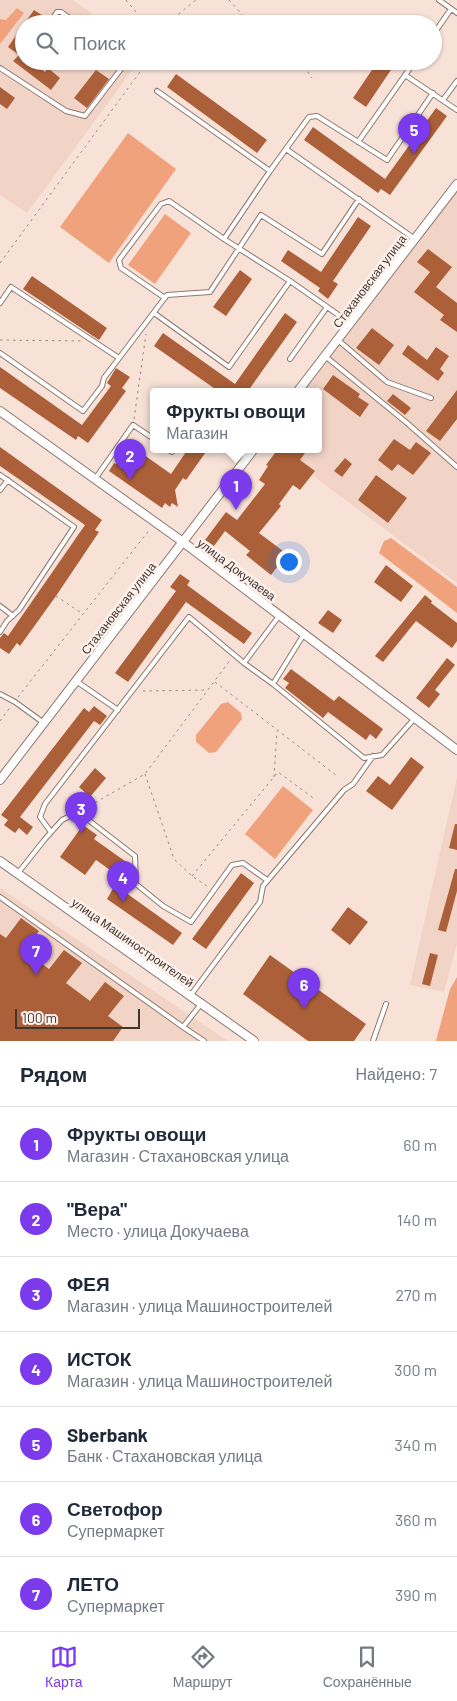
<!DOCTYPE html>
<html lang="ru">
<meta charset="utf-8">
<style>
body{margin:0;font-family:Barlow,sans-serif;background:#f6f6f7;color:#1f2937}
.scale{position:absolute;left:15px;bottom:12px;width:125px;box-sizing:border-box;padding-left:5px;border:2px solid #403733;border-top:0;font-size:14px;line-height:18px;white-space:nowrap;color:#403733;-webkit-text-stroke:4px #fff1eb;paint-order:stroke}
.you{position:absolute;left:288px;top:561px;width:18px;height:18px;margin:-12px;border:4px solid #fff;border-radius:50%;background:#1a73e8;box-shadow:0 0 0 8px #1a73e833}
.badge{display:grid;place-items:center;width:32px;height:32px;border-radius:50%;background:#7c3aed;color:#fff;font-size:16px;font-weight:700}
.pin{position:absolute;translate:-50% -41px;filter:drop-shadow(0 1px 2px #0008)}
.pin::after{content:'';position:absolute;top:26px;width:18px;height:15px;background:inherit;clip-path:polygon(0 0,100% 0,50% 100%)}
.popup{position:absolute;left:150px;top:388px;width:172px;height:65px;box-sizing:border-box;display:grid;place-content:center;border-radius:5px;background:#fff;filter:drop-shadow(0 1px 4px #0005);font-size:16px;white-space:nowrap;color:#747a83}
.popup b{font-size:19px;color:#1f2937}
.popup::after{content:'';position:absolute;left:50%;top:100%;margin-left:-10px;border:10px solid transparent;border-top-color:#fff}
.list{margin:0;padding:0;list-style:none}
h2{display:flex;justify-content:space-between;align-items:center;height:65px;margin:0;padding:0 20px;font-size:21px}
h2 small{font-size:16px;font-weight:400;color:#747a83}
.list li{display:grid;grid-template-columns:32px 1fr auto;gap:15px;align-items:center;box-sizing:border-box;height:75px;padding:0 20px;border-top:1px solid #e0e1e3}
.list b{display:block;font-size:19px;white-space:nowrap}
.list p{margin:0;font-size:16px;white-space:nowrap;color:#747a83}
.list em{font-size:16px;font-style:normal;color:#747a83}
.icon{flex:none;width:28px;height:28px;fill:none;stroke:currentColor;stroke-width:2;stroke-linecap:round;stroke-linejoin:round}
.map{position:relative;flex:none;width:457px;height:1041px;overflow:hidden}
.search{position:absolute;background:#fff;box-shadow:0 1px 4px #0004;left:15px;right:15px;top:15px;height:55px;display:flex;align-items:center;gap:12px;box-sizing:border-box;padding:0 18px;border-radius:28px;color:#747a83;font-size:19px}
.sheet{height:590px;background:#fff}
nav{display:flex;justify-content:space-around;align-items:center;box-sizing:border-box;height:70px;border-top:1px solid #e0e1e3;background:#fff;font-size:14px;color:#747a83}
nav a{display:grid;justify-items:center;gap:2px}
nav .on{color:#7c3aed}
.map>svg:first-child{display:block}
</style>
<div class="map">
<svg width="457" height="1041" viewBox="0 0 457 1041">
<rect width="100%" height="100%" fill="#f8e2d8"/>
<!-- built -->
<path fill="#f2d4c6" d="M0,0H73L107,24H24V61H139L27,213L0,195Z
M457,188V583L277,449H318V391H299Z
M457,777V944L444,992L410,985Z
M0,888L228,1041H0Z"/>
<!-- green -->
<path fill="#efa27c" d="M17,8L24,13L0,44V19L6,20Z
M128,133L176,169L109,263L60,227Z
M165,214L191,233L155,284L128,265Z
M391,538L457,587V613L379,553L384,541Z
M228,702L241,713L242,719L216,752L209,753L196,742V735L221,704Z
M283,786L313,810L275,859L245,834Z
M457,977V1041H436L450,989Z"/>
<!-- building -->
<path fill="#ab6039" d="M34,10L48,19L45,24H24Z
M24,24V61H31L45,72L48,68L60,78L51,90L13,61L19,55L8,47Z
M378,61H397L366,107L353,98Z
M96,70L109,79L87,108L74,98Z
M176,74L267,140L257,153L167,87Z
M0,87L15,98L7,109L0,104Z
M436,108L447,116L390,195L381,189L378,193L304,140L313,127L385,179Z
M358,217L371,226L333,281L338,284L328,299L318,291L320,288L281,261L288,250L321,272Z
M428,249L452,267L436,287L457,303V332L440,320L444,315L414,292L430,272L417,262Z
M240,270L252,279L226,316L213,307Z
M32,276L107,328L99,340L23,289Z
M285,313L297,322L248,391H218L154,346L163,333L235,384Z
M372,328L394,345L379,365L356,348Z
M408,345L427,360L436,347L449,356L440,369L444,373L438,381L402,354Z
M0,367L82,425L111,386L107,383L116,368L130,377L122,388L126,391L88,443L78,436L76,440L0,388Z
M333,375L360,394L358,397L369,404L360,417L323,389Z
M457,390V419L440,441L426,431Z
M393,394L411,408L405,415L387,401Z
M394,439L410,450L416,442L431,453L413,475L398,464L392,471L378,460Z
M130,445L171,474L188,449H208L186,480L183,478L175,490L178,507L172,503L170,507L165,503L162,508L109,471L114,463L116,464Z
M0,447L102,520L95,530L99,532L56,596L20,646L17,643L9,654L0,648V638L4,633L8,636L85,525L0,466Z
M278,449H308L300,460L315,471L300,490L293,485L279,504L281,506L259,533L287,554L271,575L246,555L250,551L225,531L214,546L205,540L226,512L237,520L265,484L259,480L268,466L266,465Z
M345,458L352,464L342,477L334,471Z
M376,475L407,498L388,523L358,500Z
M386,565L413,586L401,602L374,582Z
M180,574L190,581L187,585L252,633L244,644L186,602L128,682L115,673L176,591L170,587Z
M425,595L432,601L431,603L457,623V641L452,648L416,621L383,662L375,656Z
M328,610L342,620L333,633L318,623Z
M447,658L455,665L435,690L440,694L429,708L416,698Z
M291,669L334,701L339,696L383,729L376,739L370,734L366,740L328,712L323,718L285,688L289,683L283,679Z
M94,706L107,716L100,725L94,721L20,817L33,827L27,835L19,828L15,833L4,825L8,820L1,815L84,708L89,712Z
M411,757L424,767L392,810L366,791L378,776L390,785Z
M95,768L106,778L90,797L79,787Z
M455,824H457V850L449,848Z
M83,825L97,835L94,839L129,864L120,877L96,860L85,875L60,857Z
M455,869H457V891L446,932L438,930Z
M241,873L254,883L206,949L192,939Z
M115,885L182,933L173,945L107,899Z
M348,907L368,922L350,945L331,930Z
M21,918L39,931L25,951L49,969L64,950L82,963L66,983L90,1001L105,982L124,996L108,1016L123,1027L113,1041H0V934L6,938Z
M430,953L438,955L430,986L422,984Z
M270,955L366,1024L354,1041H308L243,994Z"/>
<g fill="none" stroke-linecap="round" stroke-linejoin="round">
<!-- service casing -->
<g stroke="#8c7970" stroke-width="6">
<path id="service" d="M439,0L457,13
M49,24L57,12H61L78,24
M433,35L451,9
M0,68L66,111L85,116L121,69L122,61
M405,75L457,110
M157,91L270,171
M443,100L457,81
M358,142L415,61
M286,149L415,239
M165,298L121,268L119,260L161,204L169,201L224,239
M0,303L11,287L119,358
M154,313L229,367L290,281
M350,323L290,281L224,239L270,171L309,117L317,116L387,160L433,93
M338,340L387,382L431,398
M0,353L83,411L102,386L104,378L167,295L210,292L261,215L322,254L359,199
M325,356L407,423L457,467
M290,359L327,307
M168,449L172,452L174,449
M0,475L74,527L19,610L7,621L0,632
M95,479L133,425L154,439
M0,490L8,480
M0,606L13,616
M304,634L273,684L364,758L382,755L415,718
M76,681L118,710
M273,684L244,663L279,616
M0,694L15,702L44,723
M51,832L40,817L45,804L189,617L244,663
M18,873L45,839L62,820L78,812L135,856L136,884L163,906L191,922L232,865L243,863L267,880
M0,897L183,1027L201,1004
M190,996L260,902L263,886L344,790L353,784L373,756
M183,1027L204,1041
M373,1041L386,1004"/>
</g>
<!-- minor casing -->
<g stroke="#8c7970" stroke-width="10">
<path id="minor" d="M298,391L457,184
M0,411L183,542L457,750
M0,780L254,449
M0,861L254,1041"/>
</g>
<!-- path -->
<path stroke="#998a83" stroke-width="1" stroke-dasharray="2.5 4" stroke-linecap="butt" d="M126,0L146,24
M229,0L251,24
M170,24L176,16L196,0
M300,61L312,78
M0,263L148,61
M0,340L82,341
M134,419L146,334
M56,596L83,614
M215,682L337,776
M143,691L208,690
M18,697L150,529
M0,721L11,706
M145,774L174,859L192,876L208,887
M274,777L277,731
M84,809L145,774L231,659
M192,876L278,772L316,800"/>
<!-- service -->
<use href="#service" stroke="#fff" stroke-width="4"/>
<!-- minor -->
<use href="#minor" stroke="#fff" stroke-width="8"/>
</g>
<g text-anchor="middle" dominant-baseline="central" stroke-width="5" stroke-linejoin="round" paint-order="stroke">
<!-- street labels -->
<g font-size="12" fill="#403733" stroke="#fff1eb">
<text transform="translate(369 281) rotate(-53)">Стахановская улица</text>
<text transform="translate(237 569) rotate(37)">улица Докучаева</text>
<text transform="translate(118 608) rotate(-52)">Стахановская улица</text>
<text transform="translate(133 942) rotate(35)">улица Машиностроителей</text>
</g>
</g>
</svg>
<div class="scale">100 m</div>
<div class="you"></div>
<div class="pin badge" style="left:236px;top:510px">1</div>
<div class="popup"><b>Фрукты овощи</b>Магазин</div>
<div class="pin badge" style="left:130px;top:480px">2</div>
<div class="pin badge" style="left:81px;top:833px">3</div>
<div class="pin badge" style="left:123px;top:902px">4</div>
<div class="pin badge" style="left:414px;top:154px">5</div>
<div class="pin badge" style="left:304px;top:1009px">6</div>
<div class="pin badge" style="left:36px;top:975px">7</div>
<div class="search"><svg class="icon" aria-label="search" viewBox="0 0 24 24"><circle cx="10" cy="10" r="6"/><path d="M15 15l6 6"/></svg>Поиск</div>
</div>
<section class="sheet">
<h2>Рядом<small>Найдено: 7</small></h2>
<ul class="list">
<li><span class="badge">1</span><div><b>Фрукты овощи</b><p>Магазин · Стахановская улица</p></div><em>60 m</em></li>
<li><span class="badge">2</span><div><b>&quot;Вера&quot;</b><p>Место · улица Докучаева</p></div><em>140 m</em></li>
<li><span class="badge">3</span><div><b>ФЕЯ</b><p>Магазин · улица Машиностроителей</p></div><em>270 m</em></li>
<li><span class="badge">4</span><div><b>ИСТОК</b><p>Магазин · улица Машиностроителей</p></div><em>300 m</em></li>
<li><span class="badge">5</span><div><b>Sberbank</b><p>Банк · Стахановская улица</p></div><em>340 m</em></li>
<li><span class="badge">6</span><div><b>Светофор</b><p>Супермаркет</p></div><em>360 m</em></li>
<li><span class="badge">7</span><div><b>ЛЕТО</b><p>Супермаркет</p></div><em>390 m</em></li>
</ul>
</section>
<nav>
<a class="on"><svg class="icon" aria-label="map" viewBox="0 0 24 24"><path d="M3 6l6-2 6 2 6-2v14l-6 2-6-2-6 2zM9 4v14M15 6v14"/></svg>Карта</a>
<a><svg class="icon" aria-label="directions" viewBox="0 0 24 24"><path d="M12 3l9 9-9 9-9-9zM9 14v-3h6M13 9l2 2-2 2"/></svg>Маршрут</a>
<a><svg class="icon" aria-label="saved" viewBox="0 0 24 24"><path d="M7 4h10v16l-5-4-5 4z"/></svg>Сохранённые</a>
</nav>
